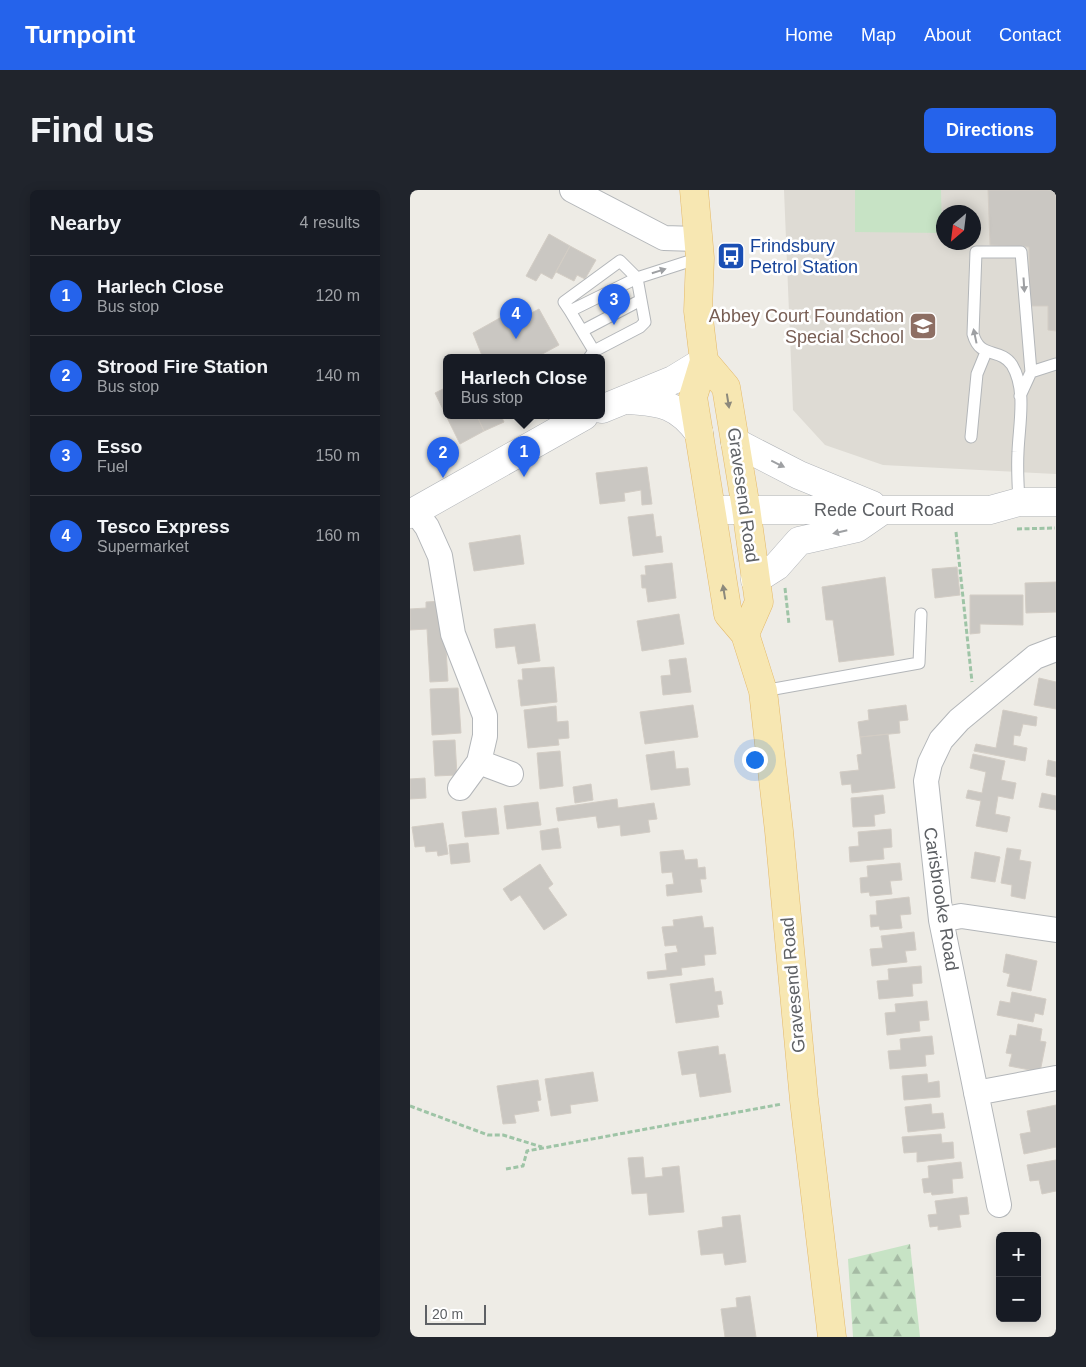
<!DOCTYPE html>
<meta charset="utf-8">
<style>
body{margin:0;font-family:Arial,sans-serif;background:#20242c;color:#f1f3f6}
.controls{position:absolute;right:15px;bottom:15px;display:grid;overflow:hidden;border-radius:8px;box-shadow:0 2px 12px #0003}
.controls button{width:45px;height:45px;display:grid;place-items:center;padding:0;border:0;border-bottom:1px solid #363941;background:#171b24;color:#f1f3f6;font:25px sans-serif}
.compass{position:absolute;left:526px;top:15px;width:45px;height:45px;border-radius:50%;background:#171b24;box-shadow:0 2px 12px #0003;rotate:208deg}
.scale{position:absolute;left:15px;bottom:12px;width:61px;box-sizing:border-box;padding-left:5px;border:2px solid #5e6165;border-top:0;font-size:14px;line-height:18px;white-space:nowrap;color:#5e6165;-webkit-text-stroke:4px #fff;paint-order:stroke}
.you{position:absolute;left:344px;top:569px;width:18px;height:18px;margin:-12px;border:4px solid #fff;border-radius:50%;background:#1a73e8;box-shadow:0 0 0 8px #1a73e833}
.badge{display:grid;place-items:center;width:32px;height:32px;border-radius:50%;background:#2563eb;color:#fff;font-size:16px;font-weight:700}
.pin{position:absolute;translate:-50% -41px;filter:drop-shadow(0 1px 2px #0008)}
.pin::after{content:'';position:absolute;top:26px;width:18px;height:15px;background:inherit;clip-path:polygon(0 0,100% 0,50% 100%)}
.popup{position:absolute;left:33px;top:164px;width:162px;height:65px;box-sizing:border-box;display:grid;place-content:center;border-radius:8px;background:#171b24;filter:drop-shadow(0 1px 4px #0005);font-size:16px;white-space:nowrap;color:#9ea1a6}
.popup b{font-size:19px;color:#f1f3f6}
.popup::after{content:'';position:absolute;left:50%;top:100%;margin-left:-10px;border:10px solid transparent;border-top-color:#171b24}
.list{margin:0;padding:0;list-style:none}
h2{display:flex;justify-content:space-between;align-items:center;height:65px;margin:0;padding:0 20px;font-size:21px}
h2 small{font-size:16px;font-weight:400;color:#9ea1a6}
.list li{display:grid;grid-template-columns:32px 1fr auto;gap:15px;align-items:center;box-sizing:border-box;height:80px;padding:0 20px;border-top:1px solid #363941}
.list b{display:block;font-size:19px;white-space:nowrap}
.list p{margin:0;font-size:16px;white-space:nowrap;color:#9ea1a6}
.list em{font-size:16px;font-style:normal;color:#9ea1a6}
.map{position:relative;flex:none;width:646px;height:1147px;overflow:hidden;border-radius:8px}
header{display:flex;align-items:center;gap:30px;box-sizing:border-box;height:70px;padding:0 25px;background:#2563eb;color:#fff}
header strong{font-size:24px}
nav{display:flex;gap:28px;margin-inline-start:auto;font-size:18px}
.intro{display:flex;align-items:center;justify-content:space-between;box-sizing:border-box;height:120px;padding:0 30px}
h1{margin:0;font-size:35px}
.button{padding:12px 22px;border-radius:8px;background:#2563eb;color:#fff;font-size:18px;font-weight:700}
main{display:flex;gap:30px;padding:0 30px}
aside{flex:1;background:#171b24;border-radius:8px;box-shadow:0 2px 12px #0003}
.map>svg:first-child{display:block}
</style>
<header>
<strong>Turnpoint</strong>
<nav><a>Home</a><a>Map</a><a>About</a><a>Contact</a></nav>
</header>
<div class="intro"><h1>Find us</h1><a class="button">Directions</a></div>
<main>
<aside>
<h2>Nearby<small>4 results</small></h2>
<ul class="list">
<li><span class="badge">1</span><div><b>Harlech Close</b><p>Bus stop</p></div><em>120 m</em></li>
<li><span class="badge">2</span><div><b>Strood Fire Station</b><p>Bus stop</p></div><em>140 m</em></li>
<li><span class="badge">3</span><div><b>Esso</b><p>Fuel</p></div><em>150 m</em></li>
<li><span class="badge">4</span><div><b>Tesco Express</b><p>Supermarket</p></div><em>160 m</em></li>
</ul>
</aside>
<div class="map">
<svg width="646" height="1147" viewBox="0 0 646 1147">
<defs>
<pattern id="forest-firs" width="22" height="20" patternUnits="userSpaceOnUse" patternTransform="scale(1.25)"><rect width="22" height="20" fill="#c7e3c5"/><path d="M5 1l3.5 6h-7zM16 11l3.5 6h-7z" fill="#a5bba4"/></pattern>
</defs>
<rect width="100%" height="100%" fill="#eeece6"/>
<!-- education -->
<path fill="#dedbd4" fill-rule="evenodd" d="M374,0H646V284L473,275L415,255L383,220ZM534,22H564V52H534Z"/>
<!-- forest -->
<path fill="url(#forest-firs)" d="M500,1054L510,1147H443L438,1069Z"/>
<!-- pitch -->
<path fill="#c7e3c5" d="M445,0H531L532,43L445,42Z"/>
<!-- building -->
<path fill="#cac7c2" stroke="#d3cdc5" d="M578,0H646V141L638,140V116H620L619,57L580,55Z
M139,44L160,56L142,89L131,83L126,91L116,86Z
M160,56L186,70L175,89L167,85L164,91L146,82Z
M129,119L149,155L125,168H73L63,143L97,124L102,133Z
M35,198L36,226H67L74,241L50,254L25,203Z
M67,226H91L94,232L74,241Z
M237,277L242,314L232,315L231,300L214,303L215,311L190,314L186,283Z
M243,324L246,347L251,346L253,362L223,366L218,327Z
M110,345L114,374L64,381L59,353Z
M262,373L266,408L238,412L236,398H232L231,385H236L235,376Z
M547,377L550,405L525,408L522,379Z
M475,387L484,465L429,472L423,430H416L412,397Z
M646,392V422L616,423L615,393Z
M560,405H613V435L570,434V443L560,444Z
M33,411L38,491L20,492L17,439L0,440V419L16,418V412Z
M269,424L274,454L232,461L227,431Z
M125,434L130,471L108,474L105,456L86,458L84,439Z
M276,468L281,502L253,505L251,486L261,485L259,470Z
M144,477L147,512L111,516L108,490H113L112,479Z
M629,488L646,492V519L624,515Z
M48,498L51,543L22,545L20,499Z
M283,515L288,547L235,554L230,522Z
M496,515L498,530L489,531L490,543L450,547L448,532L459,530L458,520Z
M146,516L147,532L158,531L159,548L148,549L149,555L118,558L114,520Z
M593,520L627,527L626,536L613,534L610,546L604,545L603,555L617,558L615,571L564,561L566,554L586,558Z
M478,544L485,598L442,603L441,594L432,595L430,582L449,580L447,565L452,564L450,547Z
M45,550L47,585L25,586L23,551Z
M150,561L153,596L130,599L127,563Z
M264,561L266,579L278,578L280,595L241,600L236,565Z
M563,564L595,571L591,590L606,593L603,609L588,606L585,624L600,627L597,642L566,636L571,611L556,608L558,600L572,603L576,582L560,578Z
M638,570L646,572V587L636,585Z
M15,588L16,608L0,609V589Z
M181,594L183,610L165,613L163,597Z
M632,603L646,606V620L629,617Z
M473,605L475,623L464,625L465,636L443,637L441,608Z
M207,609L208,618L244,613L247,629L238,630L240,642L211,646L210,635L188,638L186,626L148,631L146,618Z
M128,612L131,635L97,639L94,616Z
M86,618L89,644L55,647L52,622Z
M33,633L38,664L28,666L27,661L16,662L15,656L5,657L2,637Z
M148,638L151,658L132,660L130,641Z
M481,639L482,657L473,658L474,669L440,672L439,657L449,656L448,642Z
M58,653L60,672L41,674L39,655Z
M597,658L611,660L609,670L621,672L615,709L601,706L602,695L591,693Z
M273,660L275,670L287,669L288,678L295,677L296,689H290L292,702L257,706L256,695L264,694L262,682L252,683L250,662Z
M565,662L590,667L585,692L561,688Z
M490,673L492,690L480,691L482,704L460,706L459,702L451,703L450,688L458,687L457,676Z
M130,674L143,694L138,698L157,725L134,740L110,705L101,711L93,699Z
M499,707L501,724L490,725L492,738L470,740L469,736L461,737L460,725H467L466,711Z
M292,726L294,738L303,737L306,764L294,765L295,775L271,778L272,785L238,789L237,782L257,780L255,764L268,762L266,755L255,756L252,737L264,736L263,730Z
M504,742L506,760L495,761L497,772L462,776L460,759L473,758L471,746Z
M596,764L627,771L621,801L597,796L600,784L593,782Z
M511,776L512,793L502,794L503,806L469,809L467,791L479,790L478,779Z
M303,788L305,802L311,801L313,814L307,815L309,827L266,833L260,794Z
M602,802L636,809L633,825L625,823L623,832L587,825L590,811L600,813Z
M517,811L519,830L509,831L510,841L477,845L475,823L486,822L485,814Z
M608,834L632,839L630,851L636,852L630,882L599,876L602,864L596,863L600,845L606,846Z
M522,846L524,864L515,865L516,876L480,879L478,861L491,860L490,849Z
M308,856L309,865L315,864L321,902L290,907L286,883L272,885L268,862Z
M183,882L188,911L160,915L161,923L141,926L135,889Z
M517,884L518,893L529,891L530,907L494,910L492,886Z
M128,890L131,910L127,911L129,921L104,925L106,933L93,934L87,896Z
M521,914L522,924L533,923L535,938L498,942L495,917Z
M646,915V957L614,964L610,944L621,942L617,921Z
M531,944L532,953L543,952L544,968L507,972V962L494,963L492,947Z
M233,967L235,988L253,986L252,978L269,976L274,1022L239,1025L237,1003L222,1004L218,968Z
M646,970V1001L632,1004L629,990L620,991L617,975Z
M551,972L553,988L542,989L543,1003L522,1005L521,1002L514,1003L512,989L519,988L518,976Z
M557,1007L559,1024L549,1025L551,1037L528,1040V1036L520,1037L518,1025L527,1024L525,1011Z
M330,1025L336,1072L315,1075L313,1063L291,1065L288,1041L313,1037L312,1027Z
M340,1106L346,1147H315L311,1119L327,1117L326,1108Z"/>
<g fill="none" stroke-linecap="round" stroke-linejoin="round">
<!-- service casing -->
<g stroke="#b3b6b9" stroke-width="13">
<path id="service" d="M160,121L154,112L210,71L227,88L160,121L184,161
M172,141L231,110
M179,168L184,161L230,137L235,132L227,88L289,68
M621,182L646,174
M561,247L567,184L576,162
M609,312C608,295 607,279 608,262C609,234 617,200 602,175C590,157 570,170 563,144L566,62H611L621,182L610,206
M353,501L509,473L511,424"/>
</g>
<!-- minor casing -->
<g stroke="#b3b6b9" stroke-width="26">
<path id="minor" d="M162,0L254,48L287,49
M5,321L17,337L30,366L43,444L75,526V546L69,572L50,598
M69,572L101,584
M531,730L551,726L646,740
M566,903L646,888
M589,1015L531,730L516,591L520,573L531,550L549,530L625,467L646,459"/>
</g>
<!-- secondary casing -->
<g stroke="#b2b5b9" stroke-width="29">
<path id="secondary" d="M219,210C252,212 269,215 289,243
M192,219L263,190L294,171
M325,252L389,285L462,315
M302,320H580L609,312H646
M0,324L174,226
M345,390L367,376L389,351L447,338L473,320"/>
</g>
<!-- primary casing -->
<g stroke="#e4b969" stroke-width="29">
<path id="primary" d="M284,0L290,68L288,121L294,171L283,207L318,424L335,444L353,501L369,641L394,910L422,1147
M294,171L316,197L336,318L349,412L335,444"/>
</g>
<!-- path -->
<path stroke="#9ec4a6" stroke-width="3" stroke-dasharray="5 2.5" stroke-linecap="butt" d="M607,339L645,338
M546,342L562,492
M375,398L379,434
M0,916L78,945H93L132,957
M96,979L113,976L117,961L372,914"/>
<!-- service -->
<use href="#service" stroke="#fff" stroke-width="11"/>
<!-- minor -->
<use href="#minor" stroke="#fff" stroke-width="24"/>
<!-- secondary -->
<use href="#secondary" stroke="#fff" stroke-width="28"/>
<!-- primary -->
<use href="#primary" stroke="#f7e7b2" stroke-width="28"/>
</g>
<!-- one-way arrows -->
<defs><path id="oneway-solid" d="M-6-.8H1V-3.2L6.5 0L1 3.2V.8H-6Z" transform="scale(1.25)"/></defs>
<g fill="#9ea0a3">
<use href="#oneway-solid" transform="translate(249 81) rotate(-17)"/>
<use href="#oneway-solid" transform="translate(614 95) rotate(86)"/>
<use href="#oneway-solid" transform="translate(565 146) rotate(-102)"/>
<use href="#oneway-solid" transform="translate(368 274) rotate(26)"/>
<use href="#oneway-solid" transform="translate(430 342) rotate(167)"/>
</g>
<g fill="#8c897c">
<use href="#oneway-solid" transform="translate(318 211) rotate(81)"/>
<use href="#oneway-solid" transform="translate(314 402) rotate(-99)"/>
</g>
<!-- icons -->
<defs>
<g id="bus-square" transform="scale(1.4375)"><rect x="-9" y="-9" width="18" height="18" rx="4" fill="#1a4fb4" stroke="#fff"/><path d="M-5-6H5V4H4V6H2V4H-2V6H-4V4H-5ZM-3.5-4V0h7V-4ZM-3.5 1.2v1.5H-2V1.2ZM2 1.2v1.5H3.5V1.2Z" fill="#fff"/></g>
<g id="school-square" transform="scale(1.4375)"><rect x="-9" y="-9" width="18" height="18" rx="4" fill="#8d6e63" stroke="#fff"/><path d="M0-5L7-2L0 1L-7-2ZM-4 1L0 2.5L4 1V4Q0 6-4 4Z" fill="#fff"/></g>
</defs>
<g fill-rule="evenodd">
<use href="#bus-square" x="321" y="66"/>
<use href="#school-square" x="513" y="136"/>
</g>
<g text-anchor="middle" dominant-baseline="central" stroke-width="5" stroke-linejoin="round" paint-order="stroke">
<!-- transit labels -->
<g font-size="18" fill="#164399" stroke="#fff" text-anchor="start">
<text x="340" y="56">Frindsbury<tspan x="340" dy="21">Petrol Station</tspan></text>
</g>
<!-- education labels -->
<g font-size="18" fill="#785e54" stroke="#fff" text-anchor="end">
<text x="494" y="126">Abbey Court Foundation<tspan x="494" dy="21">Special School</tspan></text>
</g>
<!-- street labels -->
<g font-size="18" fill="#5e6165" stroke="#fff">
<text transform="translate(333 305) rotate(82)">Gravesend Road</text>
<text x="474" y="320">Rede Court Road</text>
<text transform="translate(531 709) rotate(81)">Carisbrooke Road</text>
<text transform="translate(383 795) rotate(-95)">Gravesend Road</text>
</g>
</g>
</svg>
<div class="controls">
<button>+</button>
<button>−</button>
</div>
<svg class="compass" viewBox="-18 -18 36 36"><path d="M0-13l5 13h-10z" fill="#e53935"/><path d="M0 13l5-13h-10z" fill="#9ea1a6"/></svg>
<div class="scale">20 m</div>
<div class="you"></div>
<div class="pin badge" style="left:114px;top:287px">1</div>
<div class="popup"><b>Harlech Close</b>Bus stop</div>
<div class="pin badge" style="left:33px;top:288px">2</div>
<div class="pin badge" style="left:204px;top:135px">3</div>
<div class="pin badge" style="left:106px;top:149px">4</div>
</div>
</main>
